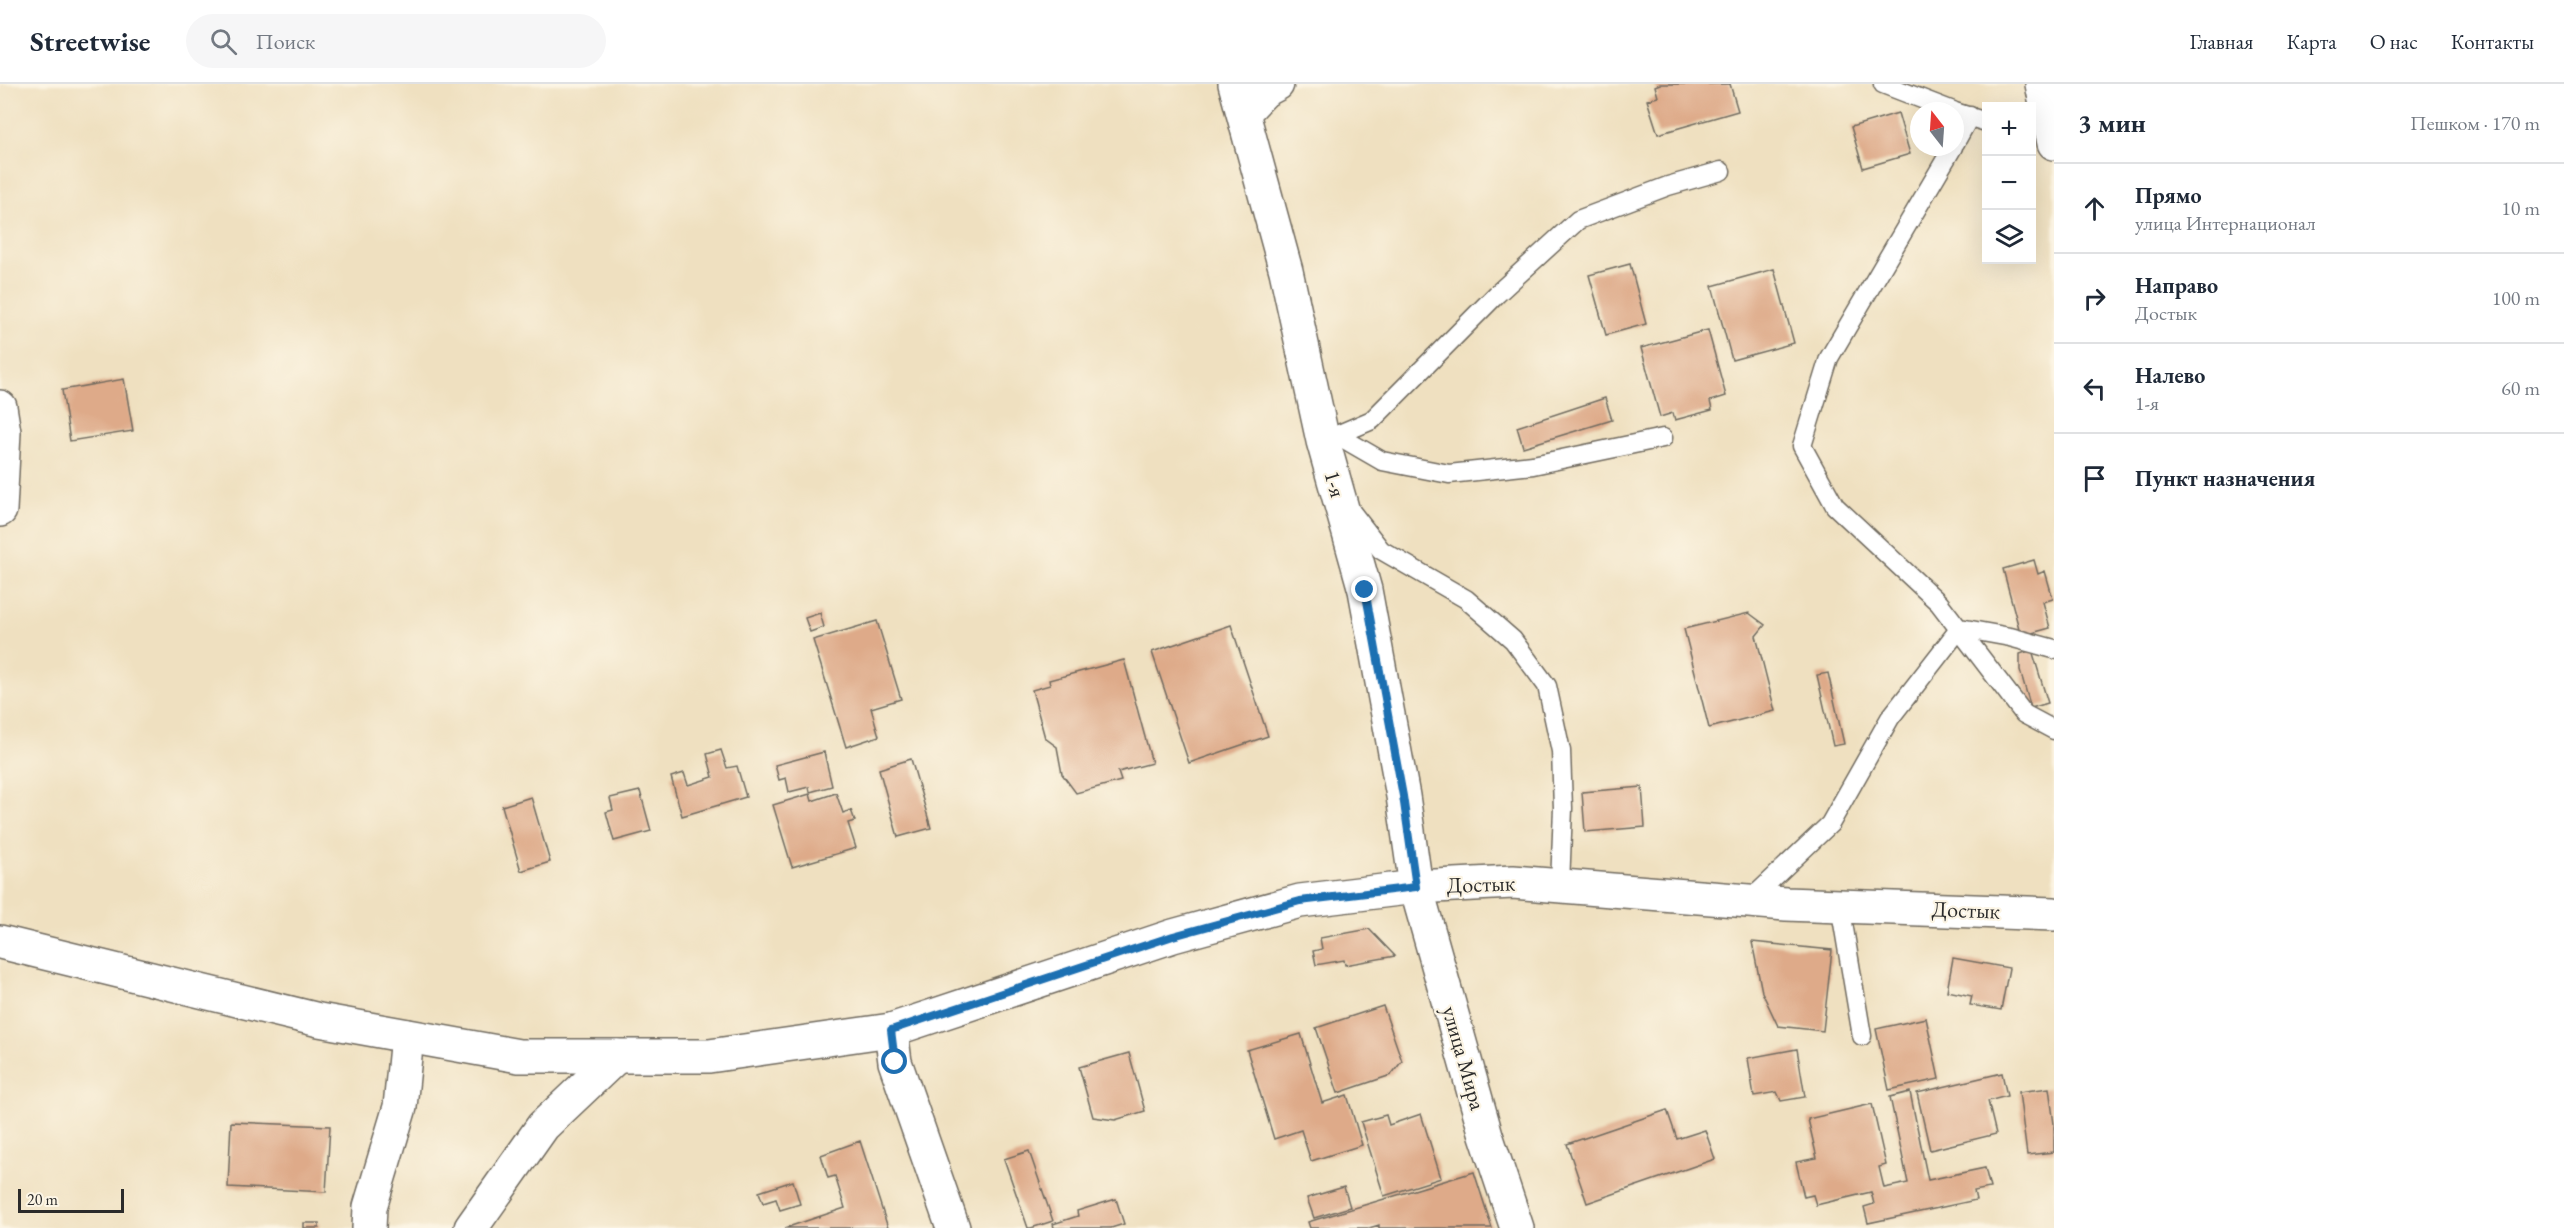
<!DOCTYPE html>
<html lang="ru">
<meta charset="utf-8">
<style>
body{margin:0;font-family:"EB Garamond",serif;background:#f6f6f7;color:#1f2937}
.controls{position:absolute;right:18px;top:18px;display:grid;overflow:hidden;border-radius:0px;box-shadow:0 6px 24px #0002}
.controls button{width:54px;height:54px;display:grid;place-items:center;padding:0;border:0;border-bottom:2px solid #e0e1e3;background:#fff;color:#1f2937;font:30px sans-serif}
.compass{position:absolute;left:1910px;top:18px;width:54px;height:54px;border-radius:50%;background:#fff;box-shadow:0 6px 24px #0002;rotate:343deg}
.scale{position:absolute;left:18px;bottom:15px;width:106px;box-sizing:border-box;padding-left:6px;border:3px solid #2b2b2b;border-top:0;font-size:16px;line-height:21px;white-space:nowrap;color:#2b2b2b;-webkit-text-stroke:4px #fcf5e5;paint-order:stroke}
.stop{position:absolute;width:18px;height:18px;margin:-14px;border:4px solid #1f6fb2;border-radius:50%;background:#fff}
.stop.end{background:#1f6fb2;border-color:#fff;box-shadow:0 2px 6px #0008}
.list{margin:0;padding:0;list-style:none}
h2{display:flex;justify-content:space-between;align-items:center;height:78px;margin:0;padding:0 24px;font-size:26px}
h2 small{font-size:20px;font-weight:400;color:#747a83}
.list li{display:grid;grid-template-columns:39px 1fr auto;gap:18px;align-items:center;box-sizing:border-box;height:90px;padding:0 24px;border-top:2px solid #e0e1e3}
.list b{display:block;font-size:22px;white-space:nowrap}
.list p{margin:0;font-size:20px;white-space:nowrap;color:#747a83}
.list em{font-size:20px;font-style:normal;color:#747a83}
.icon{flex:none;width:33px;height:33px;fill:none;stroke:currentColor;stroke-width:2;stroke-linecap:round;stroke-linejoin:round}
.map{position:relative;flex:none;width:2054px;height:1144px;overflow:hidden}
header{display:flex;align-items:center;gap:36px;box-sizing:border-box;height:84px;padding:0 30px;background:#fff;border-bottom:2px solid #e0e1e3}
header strong{font-size:28px}
nav{display:flex;gap:33px;margin-inline-start:auto;font-size:21px}
.search{width:420px;height:54px;background:#f6f6f7;display:flex;align-items:center;gap:15px;box-sizing:border-box;padding:0 21px;border-radius:33px;color:#747a83;font-size:22px}
main{display:flex}
aside{flex:1;background:#fff}
.map>svg:first-child{display:block}
</style>
<header>
<strong>Streetwise</strong>
<div class="search"><svg class="icon" aria-label="search" viewBox="0 0 24 24"><circle cx="10" cy="10" r="6"/><path d="M15 15l6 6"/></svg>Поиск</div>
<nav><a>Главная</a><a>Карта</a><a>О нас</a><a>Контакты</a></nav>
</header>
<main>
<div class="map">
<svg width="2054" height="1144" viewBox="0 0 2054 1144">
<rect width="100%" height="100%" fill="#fcf5e5"/>
<filter id="ink" filterUnits="userSpaceOnUse"><feTurbulence type="fractalNoise" baseFrequency=".0167" numOctaves="2"/><feDisplacementMap in="SourceGraphic" scale="12" xChannelSelector="R" yChannelSelector="G"/><feConvolveMatrix kernelMatrix="1 2 1 2 8 2 1 2 1" color-interpolation-filters="sRGB"/></filter>
<filter id="wash" filterUnits="userSpaceOnUse"><feTurbulence type="fractalNoise" baseFrequency=".008" numOctaves="4" result="noise"/><feDisplacementMap in="SourceGraphic" scale="24" xChannelSelector="R" yChannelSelector="G"/><feGaussianBlur stdDeviation="1.35" result="paint"/><feColorMatrix in="noise" values="0 0 0 0 0 0 0 0 0 0 0 0 0 0 0 0 0 1.4 0 .05"/><feComposite in="paint" operator="in"/></filter>
<g filter="url(#wash)">
<rect width="100%" height="100%" fill="#efe0c0"/>
<g id="blocks">
<!-- building -->
<path fill="#deaa89" d="M1660,0H1730L1738,27L1658,50L1647,16L1658,13L1655,2Z
M1898,29L1910,70L1863,84L1851,43Z
M1630,180L1646,240L1606,251L1589,191Z
M1774,185L1794,259L1732,276L1712,202Z
M1708,246L1726,312L1710,317L1712,326L1675,336L1673,329L1660,333L1641,264Z
M124,295L133,347L70,357L62,306Z
M1605,314L1612,336L1523,363L1517,343Z
M2034,476L2038,490L2045,487L2053,515L2043,518L2050,544L2021,552L2003,485Z
M820,529L824,543L810,548L805,534Z
M1749,529L1765,541L1756,552L1775,627L1709,644L1684,545Z
M877,537L901,615L871,624L879,652L846,663L813,556Z
M1231,541L1268,652L1189,679L1152,568Z
M2032,566L2048,619L2031,624L2020,586V570Z
M1124,576L1152,679L1118,688L1121,697L1076,709L1062,690L1057,663L1045,654L1032,606L1050,601L1049,596Z
M1828,589L1844,660L1833,662L1817,591Z
M721,666L727,684L737,682L746,713L682,732L671,693L684,689L688,701L713,693L707,670Z
M824,668L832,702L810,708L809,703L789,708L786,694L779,696L775,681Z
M911,675L931,744L898,753L879,685Z
M1642,703L1645,743L1585,748L1582,708Z
M640,707L651,747L614,757L606,728L613,726L610,714Z
M836,709L843,729L851,726L855,737L848,739L856,764L792,783L773,721L810,710L812,717Z
M531,713L550,778L521,787L502,722Z
M1369,845L1395,872L1345,881L1344,876L1316,881L1313,867L1322,865L1320,854Z
M1752,858L1832,866L1823,947L1778,942L1762,908Z
M1953,874L2009,884L2001,926L1970,921L1972,912L1947,907Z
M1383,922L1402,977L1391,991L1338,1009L1316,944Z
M1926,934L1939,995L1889,1006L1876,945Z
M1301,950L1322,1019L1347,1011L1362,1061L1311,1077L1301,1046L1274,1055L1247,966Z
M1797,965L1805,1013L1781,1017L1777,1008L1754,1012L1748,974Z
M1129,969L1145,1027L1115,1036L1093,1033L1079,983Z
M2002,989L2007,1012L1988,1017L1996,1050L1930,1066L1917,1009Z
M2049,1004L2054,1040V1068L2027,1071L2019,1008Z
M1910,1008L1928,1096L1985,1084L1990,1104L1974,1107L1976,1116L1868,1139L1864,1123L1874,1120L1871,1108L1816,1121L1813,1111L1804,1113L1796,1078L1817,1074L1808,1035L1872,1020L1886,1081L1879,1083L1884,1104L1908,1099L1890,1013Z
M1667,1026L1677,1055L1705,1046L1715,1075L1587,1119L1567,1060Z
M1421,1030L1441,1094L1384,1112L1361,1038L1386,1031L1389,1041Z
M231,1038L330,1042L326,1108L228,1103Z
M860,1057L888,1144H785L845,1124L835,1092L828,1094L821,1071Z
M1029,1067L1053,1137L1031,1144H1028L1004,1075Z
M1474,1088L1492,1144H1379V1141L1369,1144H1310L1308,1138Z
M793,1097L800,1120L780,1126L776,1115L763,1119L759,1108Z
M1344,1103L1350,1123L1314,1134L1307,1114Z
M1116,1115L1124,1140L1111,1144H1054L1053,1140L1078,1132L1077,1127Z
M304,1139H319V1144H304Z"/>
</g>
</g>
<g filter="url(#ink)">
<use href="#blocks" fill-opacity="0" stroke="#706a5f" stroke-width="1.5"/>
<g fill="none" stroke-linecap="round" stroke-linejoin="round">
<!-- service casing -->
<g stroke="#706a5f" stroke-width="21">
<path id="service" d="M1883,0L1953,27
M1955,28L1986,38
M1955,59L1970,32
M1953,63L1829,274L1802,362L1835,422L1939,519L2024,630L2054,646
M1337,351L1382,377L1449,390L1533,381L1663,354
M1323,357L1372,336L1497,210L1578,136L1668,102L1721,87
M1350,426L1381,466L1466,515L1513,556L1547,602L1561,667L1563,724L1560,801
M1749,817L1830,740L1890,634L1960,544L2010,553L2054,565
M1840,821L1862,952"/>
</g>
<!-- minor casing -->
<g stroke="#706a5f" stroke-width="36">
<path id="minor" d="M1235,0L1286,187L1323,357L1365,506L1403,712L1416,803L1486,1051L1517,1144
M2042,0L2054,59
M1243,29L1264,7L1277,0
M0,323L4,348L0,426
M891,946L895,978L953,1144
M369,1144L370,1123L400,1023L407,952
M471,1144L543,1042L617,972"/>
</g>
<!-- tertiary casing -->
<g stroke="#706a5f" stroke-width="36">
<path id="tertiary" d="M0,858L319,936L519,972H709L891,946L1173,852L1300,817L1416,803L1513,798L1786,820L2054,830"/>
</g>
<!-- service -->
<use href="#service" stroke="#fff" stroke-width="18"/>
<!-- minor -->
<use href="#minor" stroke="#fff" stroke-width="33"/>
<!-- tertiary -->
<use href="#tertiary" stroke="#fff" stroke-width="33"/>
</g>
</g>
<g fill="none" stroke-linecap="round" stroke-linejoin="round" filter="url(#ink)">
<!-- route -->
<path stroke="#1f6fb2" stroke-width="8" d="M895,978L891,946L1173,852L1300,817L1416,803L1403,712L1365,506"/>
</g>
<g text-anchor="middle" dominant-baseline="central" stroke-width="4.5" stroke-linejoin="round" paint-order="stroke">
<!-- street labels -->
<g font-size="22" fill="#2b2b2b" stroke="#fcf5e5">
<text transform="translate(1335 400) rotate(74)">1-я</text>
<text transform="translate(1481 800) rotate(-2)">Достык</text>
<text transform="translate(1966 826) rotate(2)">Достык</text>
<text transform="translate(1464 974) rotate(74)">улица Мира</text>
</g>
</g>
</svg>
<div class="controls">
<button>+</button>
<button>−</button>
<button><svg class="icon" aria-label="layers" viewBox="0 0 24 24"><path d="M12 4l9 5-9 5-9-5zM3 14l9 5 9-5"/></svg></button>
</div>
<svg class="compass" viewBox="-18 -18 36 36"><path d="M0-13l5 13h-10z" fill="#e53935"/><path d="M0 13l5-13h-10z" fill="#747a83"/></svg>
<div class="scale">20 m</div>
<div class="stop" style="left:895px;top:978px"></div>
<div class="stop end" style="left:1365px;top:506px"></div>
</div>
<aside>
<h2>3 мин<small>Пешком · 170 m</small></h2>
<ul class="list">
<li><svg class="icon" aria-label="ahead" viewBox="0 0 24 24"><path d="M12 20V5M6 11l6-6 6 6"/></svg><div><b>Прямо</b><p>улица Интернационал</p></div><em>10 m</em></li>
<li><svg class="icon" aria-label="right" viewBox="0 0 24 24"><path d="M7 20v-9h11M14 6l5 5-5 5"/></svg><div><b>Направо</b><p>Достык</p></div><em>100 m</em></li>
<li><svg class="icon" aria-label="left" viewBox="0 0 24 24"><path d="M17 20v-9H6M10 6l-5 5 5 5"/></svg><div><b>Налево</b><p>1-я</p></div><em>60 m</em></li>
<li><svg class="icon" aria-label="arrive" viewBox="0 0 24 24"><path d="M6 21V4h12l-3 4 3 4H6"/></svg><div><b>Пункт назначения</b></div></li>
</ul>
</aside>
</main>
